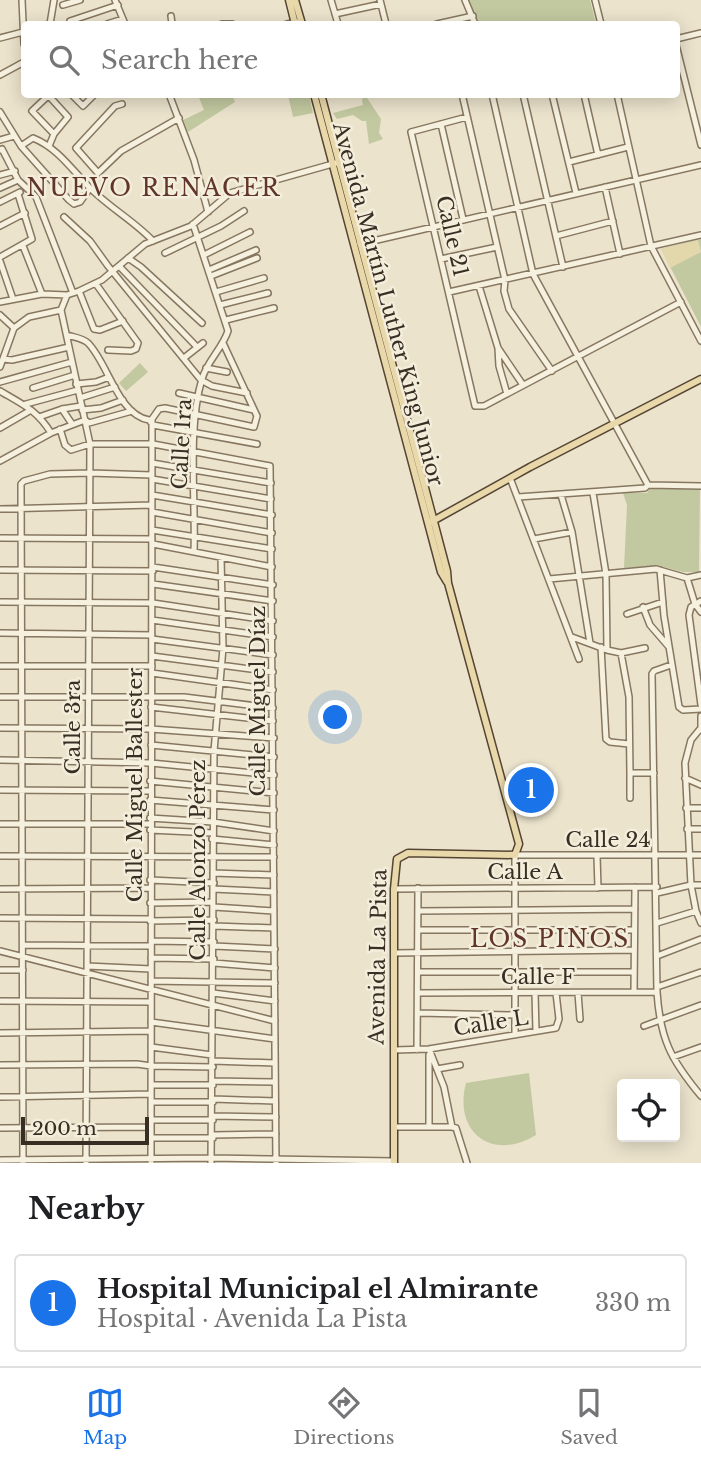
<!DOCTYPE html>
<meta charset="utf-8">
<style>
body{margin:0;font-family:"Libre Baskerville",serif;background:#f2f2f2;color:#202124}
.controls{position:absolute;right:21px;bottom:21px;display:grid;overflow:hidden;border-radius:7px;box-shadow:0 4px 18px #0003}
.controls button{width:63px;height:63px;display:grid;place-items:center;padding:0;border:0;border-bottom:2px solid #e0e0e0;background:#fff;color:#202124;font:35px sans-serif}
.scale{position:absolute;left:21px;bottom:18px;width:128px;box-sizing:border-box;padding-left:7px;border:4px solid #392e23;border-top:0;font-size:19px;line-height:24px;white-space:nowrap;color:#392e23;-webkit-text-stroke:5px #f3eddb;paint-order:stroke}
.you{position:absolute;left:336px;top:718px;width:24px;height:24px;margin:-18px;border:5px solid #fff;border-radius:50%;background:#1a73e8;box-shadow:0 0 0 10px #1a73e833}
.badge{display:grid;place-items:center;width:46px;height:46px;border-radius:50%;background:#1a73e8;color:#fff;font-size:23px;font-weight:700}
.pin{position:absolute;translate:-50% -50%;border:4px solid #fff;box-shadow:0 2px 7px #0006}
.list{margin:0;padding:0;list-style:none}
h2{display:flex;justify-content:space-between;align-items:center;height:91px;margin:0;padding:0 28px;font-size:30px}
h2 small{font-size:23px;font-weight:400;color:#757577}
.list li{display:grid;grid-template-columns:46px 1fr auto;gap:21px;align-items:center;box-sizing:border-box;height:98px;margin:0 14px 14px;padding:0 14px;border:2px solid #e0e0e0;border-radius:7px}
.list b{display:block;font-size:26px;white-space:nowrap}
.list p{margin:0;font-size:23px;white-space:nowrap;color:#757577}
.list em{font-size:23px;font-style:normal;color:#757577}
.icon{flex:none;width:38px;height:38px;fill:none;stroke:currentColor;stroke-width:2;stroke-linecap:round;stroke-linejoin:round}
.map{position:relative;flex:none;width:701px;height:1163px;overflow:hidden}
.search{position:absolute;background:#fff;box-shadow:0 4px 18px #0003;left:21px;right:21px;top:21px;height:77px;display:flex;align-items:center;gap:18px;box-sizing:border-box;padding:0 24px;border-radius:7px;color:#757577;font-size:26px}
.sheet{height:203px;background:#fff}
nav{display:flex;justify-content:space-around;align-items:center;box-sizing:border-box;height:98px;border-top:2px solid #e0e0e0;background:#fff;font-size:19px;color:#757577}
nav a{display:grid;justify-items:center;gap:4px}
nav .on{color:#1a73e8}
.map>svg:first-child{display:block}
</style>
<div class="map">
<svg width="701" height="1163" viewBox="0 0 701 1163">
<rect width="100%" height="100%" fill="#ebe3cc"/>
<!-- green -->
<path fill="#c2c9a0" d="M467,0H590L596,24H477Z
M198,95H232L235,102L188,132L183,120L204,110Z
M288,95H309L313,113L293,117Z
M364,96L367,98L381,119L379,133L383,139L369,144L366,121H362L353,115L337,119L333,113L363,105L362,100Z
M701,239V327L661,249Z
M140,363L148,372L126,391L119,383Z
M650,488H700L699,572H683L660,566L624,568L627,505L623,493H647Z
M529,1073L536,1135C492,1162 453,1132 466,1083Z"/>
<!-- sand -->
<path fill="#e3d7ac" d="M698,240L701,252L670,268L661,249Z"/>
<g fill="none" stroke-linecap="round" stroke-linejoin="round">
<!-- minor casing -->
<g stroke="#877761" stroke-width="8">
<path id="minor" d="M22,0L24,44
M115,0L125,24
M331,0L338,24
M380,0L386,24
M465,0L475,24
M595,0L601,24
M63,5L80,0
M335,14L381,4
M171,16L172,24
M70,21L118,5
M50,24L54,0
M107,24L123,19
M222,24H232
M287,24L298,22
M437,24L473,16
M0,38L23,32
M676,39L701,33
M676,45L701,145
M0,75L24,62
M71,94L83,106L95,94
M169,94L194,160L208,212
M462,94L505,280L504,291L509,309L552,371
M492,94L533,274L648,485
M523,94L563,267
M552,94L576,193
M584,94L598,155
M617,94L651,246L701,341
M48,95L68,117L54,134L49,146
M49,95L32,111L54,134
M122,104L115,106L76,148L98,173L121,151L179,118
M0,112L21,146L69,200L74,204L80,202L90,188
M467,117L411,132L475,406H484L681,302
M441,124L463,219
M0,140L14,136
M21,146L33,138C58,148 72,170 90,188C110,208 134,221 153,241
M0,150L2,149L18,180L36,197L73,293
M569,162L628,147
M0,175L15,171
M605,187L620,254
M0,188L18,180
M0,202L20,192
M64,217L90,241L108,266L201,380L212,386L247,393
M193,224L228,331C222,349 207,361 202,379C187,428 196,500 194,552
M0,226L25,213
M556,236L613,221
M360,244L701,165
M23,246L42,294
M165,253L221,226L244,211
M204,255L250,232
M0,257L32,239L18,194
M128,258L141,267L202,323
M441,259L497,247
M0,261L13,299
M119,266L197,347
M209,270L256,250
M211,276L257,258
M96,284L138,343L136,349L131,351L108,350
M479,286L498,348L523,385
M79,291L94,329L100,330L123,321
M216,292L264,278
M449,292L701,235
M67,295L61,310L90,444L86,1163
M0,302L42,294L67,295L79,291L102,280L145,244L191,226L230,193L336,163
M220,305L268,293
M0,315L14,328
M226,320L274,308
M67,335C73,337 83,338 88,343C108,363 118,415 149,420L153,425L257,444
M498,348L499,366L507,394
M184,358L203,343
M3,359L12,360L69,347
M0,367L14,328L29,317L61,310
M206,368L227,372
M0,382L72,362
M76,384L96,382L109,377
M33,388L75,375
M0,391C22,404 37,410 51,433
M179,393L254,410
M80,398L115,387
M26,404L78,390
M62,409L72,424
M82,410L101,408L123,400
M39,417L62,409L81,406
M0,428L31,410
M60,429L65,445L71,450L90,444H153L270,466L276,1163
M0,461L51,433L85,420L89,423L132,411
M152,463L271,483
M510,478L579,659
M152,479L271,499
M593,493L606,574L607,650
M152,495L272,515
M561,495L572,532L590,643
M518,497L645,488L648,485L701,486
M0,509L152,505
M152,512L272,533
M152,530L272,549
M0,538L152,539
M534,539L572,532
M153,544L272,567
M153,567L273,585
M0,570L153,571
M660,570L664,616L679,707L683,710L701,709
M687,578L695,604L701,612
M549,579L656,569L687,578L701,575
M153,584L273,601
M701,601L691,607L689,615L701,705
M0,602L153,603L273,621
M643,607L650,625L669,647
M627,614L663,602
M152,620L273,637
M0,633L152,635
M572,637L607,650L621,653L645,648
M152,639L273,655
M601,647L606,739L610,742L629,744
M621,653L629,697L630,773
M152,656L273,672
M671,665L654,671L652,674L657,992C660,1039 671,1060 701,1096
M0,666H152
M152,673L273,690
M0,697H184L273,708
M151,707L273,721
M0,728L151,729L274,738
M700,729L691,740L685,763L691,885L696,911L701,923
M701,730V716
M151,745L274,757
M0,760L151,763L274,775
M685,778L701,785
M150,781L274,793
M0,790L150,791
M630,798V773H654
M150,800L274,810
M686,808H701
M150,818L213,822L274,831
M0,824H150
M687,829H701
M150,830L213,833
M212,839L274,845
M0,856L274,857
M597,856L598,888
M213,873L274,875
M150,880L214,883
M0,889L150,888
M213,889L274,892
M394,889L657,887
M657,893L691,885H701
M150,903L213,902
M214,907L274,911
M418,911L635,909
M0,918L150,919
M150,921L214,920
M657,923L696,911
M214,926L274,928
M418,930H634
M151,941L214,942
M23,945L151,946
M214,946L275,949
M0,951L275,1021
M394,953L634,950
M657,956L701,939
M151,958L214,959
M214,963L275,968
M87,966L151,969
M0,970H23
M418,972H634
M151,981L275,983
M657,987L701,972
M634,992L635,887
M213,993L275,1001
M418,993L657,992
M535,993L536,1031
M578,993L580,1019
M0,1001L151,1002
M418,1013L515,1015
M151,1022L275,1039
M644,1026L701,1005
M0,1033L151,1031
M515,1035V855H701
M151,1047L212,1055
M429,1049L444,1087L452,1127L456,1128L467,1163
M394,1050L429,1049L556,1028L559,1019L556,993
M417,1050L418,888
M673,1057L701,1047
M213,1061L275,1063
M0,1065L137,1064L151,1066L213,1067
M437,1069L460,1065
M213,1081L275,1082
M151,1085H213
M0,1097L151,1094
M213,1099L275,1101
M151,1102H213
M213,1116L276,1117
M151,1120H213
M394,1127H452
M429,1127V1055
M0,1128L151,1127
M213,1135L276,1134
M151,1138H213
M0,1160L211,1158L394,1161
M23,1163L21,484L24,481L50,474L90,473L152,475
M151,1163L152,419L159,409L165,408L254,427L257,416L223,343
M211,1163L214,751L223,648L221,557"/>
</g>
<!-- major casing -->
<g stroke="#554534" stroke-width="9">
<path id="major" d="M289,0L295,24
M295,0L302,24
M314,94L441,572L447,582
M321,94L447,571L448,583L519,844L515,855L408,853L397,859L394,889V1163
M431,522L530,467L701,379"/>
</g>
<!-- minor -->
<use href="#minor" stroke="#f6f0de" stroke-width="5"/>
<!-- major -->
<use href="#major" stroke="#e9d8a9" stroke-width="6"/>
</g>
<g text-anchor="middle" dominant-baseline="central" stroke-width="5" stroke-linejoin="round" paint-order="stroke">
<!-- street labels -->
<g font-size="21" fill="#392e23" stroke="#f3eddb">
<text transform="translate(452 236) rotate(77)">Calle 21</text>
<text transform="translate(388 304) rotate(75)">Avenida Martín Luther King Junior</text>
<text transform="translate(182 444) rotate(-87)">Calle 1ra</text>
<text transform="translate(258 701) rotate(-90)">Calle Miguel Díaz</text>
<text transform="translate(73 727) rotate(-90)">Calle 3ra</text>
<text transform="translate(135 785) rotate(-90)">Calle Miguel Ballester</text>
<text x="608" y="840">Calle 24</text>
<text transform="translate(198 860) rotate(-90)">Calle Alonzo Pérez</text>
<text x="525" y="872">Calle A</text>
<text transform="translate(378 957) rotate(-89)">Avenida La Pista</text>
<text x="538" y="977">Calle F</text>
<text transform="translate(491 1023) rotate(-9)">Calle L</text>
</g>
<!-- neighbourhood labels -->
<g font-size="23" letter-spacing="2" fill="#613527" stroke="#f3eddb">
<text x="154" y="188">NUEVO RENACER</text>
<text x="550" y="939">LOS PINOS</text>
</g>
</g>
</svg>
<div class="controls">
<button><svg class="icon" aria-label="locate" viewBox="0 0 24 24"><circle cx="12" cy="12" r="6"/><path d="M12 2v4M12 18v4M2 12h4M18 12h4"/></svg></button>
</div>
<div class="scale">200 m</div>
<div class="you"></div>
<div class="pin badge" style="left:531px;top:790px">1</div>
<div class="search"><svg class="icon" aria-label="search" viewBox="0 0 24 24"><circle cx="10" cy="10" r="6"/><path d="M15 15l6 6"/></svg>Search here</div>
</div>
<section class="sheet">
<h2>Nearby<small></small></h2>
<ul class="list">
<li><span class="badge">1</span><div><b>Hospital Municipal el Almirante</b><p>Hospital · Avenida La Pista</p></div><em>330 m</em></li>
</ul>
</section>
<nav>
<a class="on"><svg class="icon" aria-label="map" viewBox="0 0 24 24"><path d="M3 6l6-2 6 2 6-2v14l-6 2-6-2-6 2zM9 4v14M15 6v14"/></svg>Map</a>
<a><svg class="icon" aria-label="directions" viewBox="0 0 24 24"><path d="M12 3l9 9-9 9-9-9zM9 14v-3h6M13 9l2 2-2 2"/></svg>Directions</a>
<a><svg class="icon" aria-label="saved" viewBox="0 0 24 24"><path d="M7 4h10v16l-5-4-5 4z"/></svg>Saved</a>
</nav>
